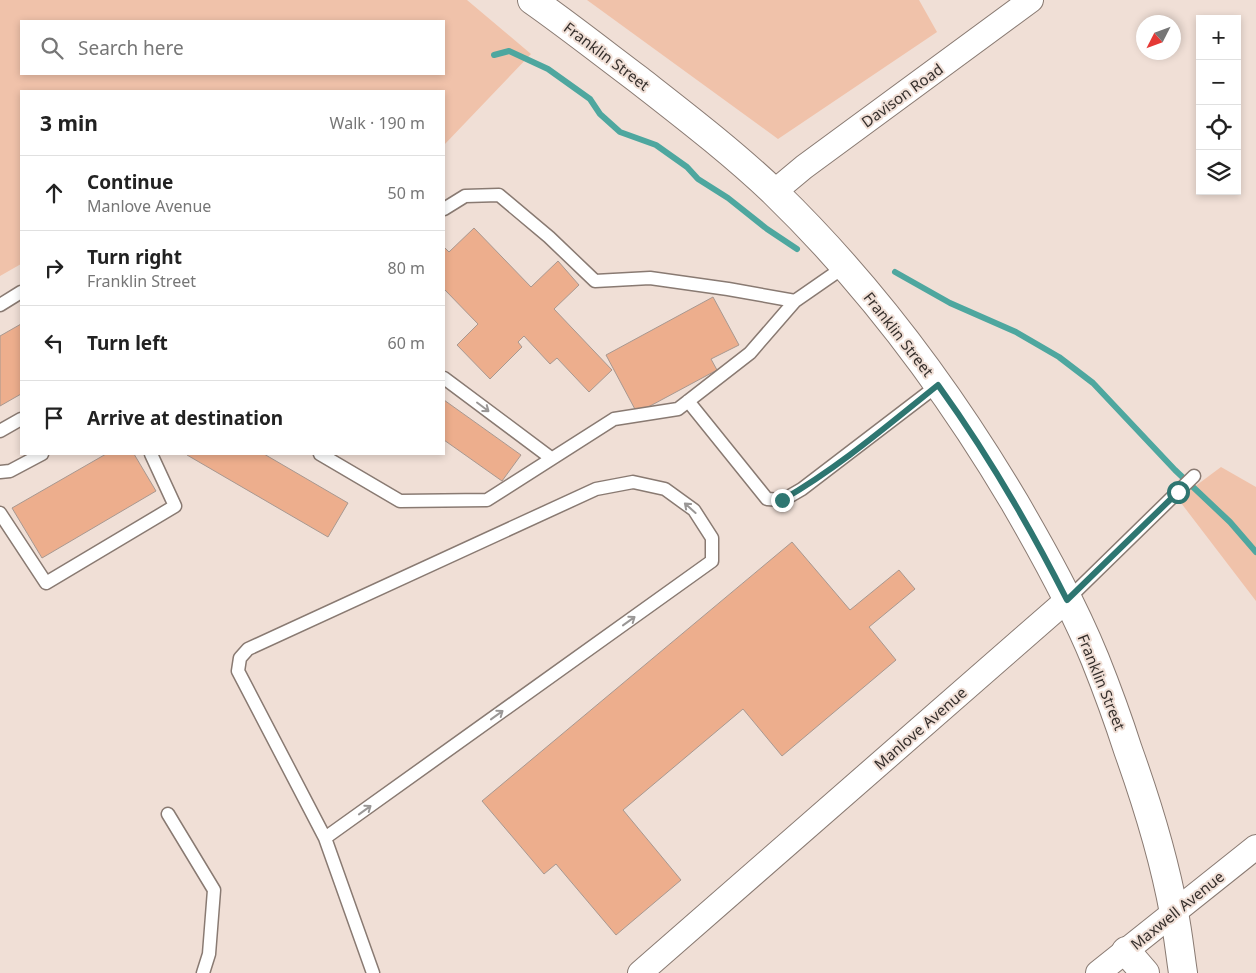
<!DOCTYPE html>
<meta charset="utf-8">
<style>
body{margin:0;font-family:"Noto Sans",sans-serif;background:#f6f6f6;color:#222}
.controls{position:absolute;right:15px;top:15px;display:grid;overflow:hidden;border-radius:0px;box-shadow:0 2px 8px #0003}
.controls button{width:45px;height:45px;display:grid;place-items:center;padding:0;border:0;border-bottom:1px solid #e0e0e0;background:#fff;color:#222;font:25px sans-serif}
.compass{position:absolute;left:1136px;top:15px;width:45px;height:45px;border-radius:50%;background:#fff;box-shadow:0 2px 8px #0003;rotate:228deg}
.stop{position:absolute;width:15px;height:15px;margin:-11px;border:4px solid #2e7671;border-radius:50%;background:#fff}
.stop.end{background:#2e7671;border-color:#fff;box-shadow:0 1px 5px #0008}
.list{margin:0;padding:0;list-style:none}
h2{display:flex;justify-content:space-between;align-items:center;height:65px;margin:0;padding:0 20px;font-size:21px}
h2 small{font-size:16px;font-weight:400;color:#767676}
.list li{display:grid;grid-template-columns:32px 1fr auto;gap:15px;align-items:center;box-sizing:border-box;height:75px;padding:0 20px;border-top:1px solid #e0e0e0}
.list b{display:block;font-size:19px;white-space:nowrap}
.list p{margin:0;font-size:16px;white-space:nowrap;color:#767676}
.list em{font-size:16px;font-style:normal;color:#767676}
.icon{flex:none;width:28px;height:28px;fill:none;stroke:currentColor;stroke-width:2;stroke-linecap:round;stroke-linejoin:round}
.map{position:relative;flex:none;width:1256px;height:973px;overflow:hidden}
.search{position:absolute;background:#fff;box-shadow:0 2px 8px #0003;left:20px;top:20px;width:425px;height:55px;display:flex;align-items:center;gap:12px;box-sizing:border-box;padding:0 18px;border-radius:0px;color:#767676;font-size:19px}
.panel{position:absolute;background:#fff;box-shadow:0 2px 8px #0003;left:20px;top:90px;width:425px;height:365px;border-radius:0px}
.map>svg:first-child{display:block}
</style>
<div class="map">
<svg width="1256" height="973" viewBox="0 0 1256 973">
<rect width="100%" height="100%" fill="#f0dfd6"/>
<!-- green -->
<path fill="#f0c2aa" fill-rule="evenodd" d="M0,0H467L531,54L444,145V91H21V264L0,276ZM444,21V74H21V21Z
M587,0H919L937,32L778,139Z
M1221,467L1256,487V601L1178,499Z"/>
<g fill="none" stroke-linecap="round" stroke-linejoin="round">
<!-- stream -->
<path stroke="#4ea79f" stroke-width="6" d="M494,55L509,51L548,69L590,99L600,114L620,132L656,145L687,167L698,179L728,198L767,229L797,249
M895,272L950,303L1016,332L1059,357L1093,383L1175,470L1230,522L1256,552"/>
</g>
<!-- building -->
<path fill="#edae8d" stroke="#a89890" d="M474,228L531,287L558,261L579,285L554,309L612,370L589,392L557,358L550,364L524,336L518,342L522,347L490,379L457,345L478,324L445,290L444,291V249L445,248L449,252Z
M713,297L739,345L711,359L717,370L637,413L606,355Z
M21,324V394L0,406V336Z
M444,400L521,455L502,481L444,440Z
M106,454H134L156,491L42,558L12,508Z
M188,454H264L348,503L328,537L187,455Z
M792,542L850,610L899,570L915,589L869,627L896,660L782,756L743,709L623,810L681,880L616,935L556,864L544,874L482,801Z"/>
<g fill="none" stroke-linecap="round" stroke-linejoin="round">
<!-- lane casing -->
<g stroke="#897a72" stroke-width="15">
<path id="lane" d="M444,209L465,196L499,195L549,237L595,281L650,278L728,289L795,301L844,267
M0,305L21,292
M444,378L551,458
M688,401L767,499L783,500L802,489L938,385
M0,431L21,419
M320,454L400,501L487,500L614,419L678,409L750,353L795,301
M0,472L10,471L42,454
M0,513L46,583L175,506L151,454
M1067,600L1194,476
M168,814L214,890L209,954L203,973
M325,838L712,561V538L694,510L665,489L633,482L596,489L248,649L240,658L238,671L325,838L373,973"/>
</g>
<!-- street casing -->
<g stroke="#897a72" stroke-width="26">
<path id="street" d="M774,192L804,167L1031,0
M640,973L1067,600
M1098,973L1256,847"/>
</g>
<!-- primary casing -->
<g stroke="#897a72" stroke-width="30">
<path id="primary" d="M532,0C569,26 603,53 639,80C685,116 732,152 774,192C868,283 948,390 1015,503C1044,553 1073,605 1095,659C1107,689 1118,719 1128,750C1147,803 1164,858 1174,913C1178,933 1180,953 1183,973
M1126,951L1145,973"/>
</g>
<!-- lane -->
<use href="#lane" stroke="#fff" stroke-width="12"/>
<!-- street -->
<use href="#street" stroke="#fff" stroke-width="24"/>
<!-- primary -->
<use href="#primary" stroke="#fff" stroke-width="28"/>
</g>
<!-- one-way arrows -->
<defs><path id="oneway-shaft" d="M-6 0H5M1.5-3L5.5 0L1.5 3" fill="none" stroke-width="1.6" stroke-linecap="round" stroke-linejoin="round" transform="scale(1.25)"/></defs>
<g stroke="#9a9796">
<use href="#oneway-shaft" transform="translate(483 407) rotate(37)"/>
<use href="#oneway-shaft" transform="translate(690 508) rotate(-138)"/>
<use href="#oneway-shaft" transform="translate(629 621) rotate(-36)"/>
<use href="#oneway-shaft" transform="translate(497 715) rotate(-36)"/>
<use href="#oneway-shaft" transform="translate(365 810) rotate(-36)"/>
</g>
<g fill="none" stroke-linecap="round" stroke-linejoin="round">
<!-- route -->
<path stroke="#2e7671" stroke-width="6" d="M782,500C838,468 888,425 938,385C987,453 1029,525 1067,600L1178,492"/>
</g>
<g text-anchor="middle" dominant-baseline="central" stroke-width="4" stroke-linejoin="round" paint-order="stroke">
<!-- street labels -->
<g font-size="15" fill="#352f2c" stroke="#f0dfd6">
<text transform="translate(607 56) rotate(37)">Franklin Street</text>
<text transform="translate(902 95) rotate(-36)">Davison Road</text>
<text transform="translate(899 334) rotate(52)">Franklin Street</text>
<text transform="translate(1102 682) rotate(68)">Franklin Street</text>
<text transform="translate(920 728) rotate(-41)">Manlove Avenue</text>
<text transform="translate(1177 910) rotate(-39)">Maxwell Avenue</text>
</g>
</g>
</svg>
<div class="controls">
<button>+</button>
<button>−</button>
<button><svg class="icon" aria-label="locate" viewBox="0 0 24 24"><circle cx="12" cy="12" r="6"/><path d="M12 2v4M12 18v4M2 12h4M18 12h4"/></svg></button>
<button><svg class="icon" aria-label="layers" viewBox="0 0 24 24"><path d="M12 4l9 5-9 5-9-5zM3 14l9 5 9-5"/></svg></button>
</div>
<svg class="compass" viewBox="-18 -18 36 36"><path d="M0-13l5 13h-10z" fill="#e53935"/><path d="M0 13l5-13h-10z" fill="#767676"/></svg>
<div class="stop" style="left:1178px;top:492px"></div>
<div class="stop end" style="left:782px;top:500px"></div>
<div class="search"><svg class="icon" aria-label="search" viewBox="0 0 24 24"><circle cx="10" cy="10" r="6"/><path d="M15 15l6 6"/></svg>Search here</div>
<section class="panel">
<h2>3 min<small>Walk · 190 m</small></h2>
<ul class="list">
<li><svg class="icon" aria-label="ahead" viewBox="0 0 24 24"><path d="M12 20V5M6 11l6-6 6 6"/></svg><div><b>Continue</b><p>Manlove Avenue</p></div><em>50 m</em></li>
<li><svg class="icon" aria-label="right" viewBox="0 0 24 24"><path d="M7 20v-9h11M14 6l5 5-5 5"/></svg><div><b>Turn right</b><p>Franklin Street</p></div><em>80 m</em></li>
<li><svg class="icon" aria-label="left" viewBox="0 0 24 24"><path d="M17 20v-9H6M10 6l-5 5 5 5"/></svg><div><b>Turn left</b></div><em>60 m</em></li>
<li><svg class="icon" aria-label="arrive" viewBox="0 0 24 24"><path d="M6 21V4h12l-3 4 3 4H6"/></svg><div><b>Arrive at destination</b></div></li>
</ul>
</section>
</div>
